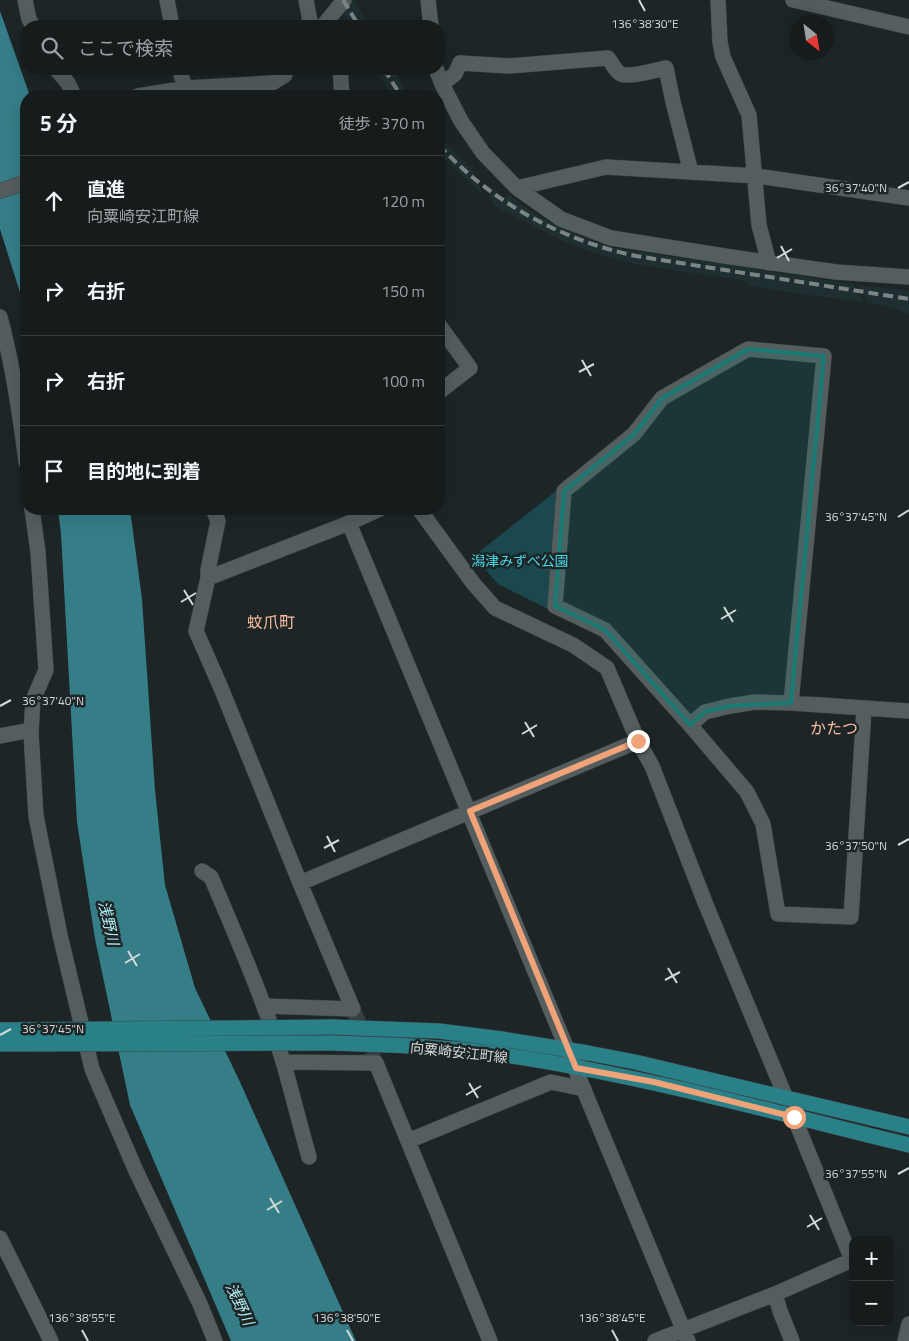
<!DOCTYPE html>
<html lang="ja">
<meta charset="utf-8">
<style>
body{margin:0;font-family:"Titillium Web","Noto Sans JP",sans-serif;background:#1f2525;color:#f1f3f6}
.controls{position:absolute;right:15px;bottom:15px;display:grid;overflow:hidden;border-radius:10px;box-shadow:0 5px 20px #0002}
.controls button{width:45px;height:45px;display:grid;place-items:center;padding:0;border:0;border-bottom:1px solid #353a3b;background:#161c1c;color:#f1f3f6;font:25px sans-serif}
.compass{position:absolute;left:789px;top:15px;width:45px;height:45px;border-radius:50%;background:#161c1c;box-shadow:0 5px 20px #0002;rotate:150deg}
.stop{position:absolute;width:15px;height:15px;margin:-11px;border:4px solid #f0a378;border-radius:50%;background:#fff}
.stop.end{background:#f0a378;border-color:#fff;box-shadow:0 1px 5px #0008}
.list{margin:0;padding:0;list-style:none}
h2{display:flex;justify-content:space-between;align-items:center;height:65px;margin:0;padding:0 20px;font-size:21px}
h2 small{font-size:16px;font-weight:400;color:#9ea1a3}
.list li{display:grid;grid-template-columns:32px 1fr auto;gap:15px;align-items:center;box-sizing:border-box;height:90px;padding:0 20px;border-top:1px solid #353a3b}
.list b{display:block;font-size:19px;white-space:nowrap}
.list p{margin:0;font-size:16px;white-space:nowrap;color:#9ea1a3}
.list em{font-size:16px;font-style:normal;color:#9ea1a3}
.icon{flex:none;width:28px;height:28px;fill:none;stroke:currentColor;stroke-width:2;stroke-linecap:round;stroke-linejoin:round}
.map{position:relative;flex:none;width:909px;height:1341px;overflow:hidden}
.search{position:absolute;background:#161c1c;box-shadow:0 5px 20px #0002;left:20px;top:20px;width:425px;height:55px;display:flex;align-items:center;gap:12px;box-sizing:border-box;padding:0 18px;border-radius:20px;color:#9ea1a3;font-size:19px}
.panel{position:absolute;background:#161c1c;box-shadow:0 5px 20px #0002;left:20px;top:90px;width:425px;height:425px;border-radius:20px}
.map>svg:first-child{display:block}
</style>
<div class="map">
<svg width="909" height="1341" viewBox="0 0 909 1341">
<rect width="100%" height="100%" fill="#1d2526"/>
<!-- built -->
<path fill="#1f2f31" d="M333,0H355L368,26H350Z
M376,69H393L410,96H392Z
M439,136L474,171L483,195L439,154Z
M484,182L505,198L509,194L529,210L551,223L588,239L615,248L853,284L863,302L787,292L749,285L746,281L652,267L621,261L589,251L563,241L494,206Z
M858,285L909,291V314L894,308L868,303Z"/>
<!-- green -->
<path fill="#1b484e" d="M556,491L548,609L498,584L474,556Z"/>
<!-- water -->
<path fill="#357e88" d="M0,11L30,96H26V318L22,299L0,229Z
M58,509H130L142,599L155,790L165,885L195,988L240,1082L356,1341H231L130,1105L95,939L77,822L61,534Z"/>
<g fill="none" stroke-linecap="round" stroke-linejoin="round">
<!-- minor-tunnel -->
<path stroke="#384041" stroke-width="15" stroke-dasharray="15 8" stroke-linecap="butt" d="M353,1009L376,1063"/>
<!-- minor casing -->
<g stroke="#3c4344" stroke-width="16">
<path id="minor" d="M25,0L29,19L33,26
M167,0L172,26
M306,0L311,26
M428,0L431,26
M718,0L720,42L723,57L749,115L759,225L769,263
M793,0L909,27
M323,26L344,0
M56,69L68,83L74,96
M180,69C181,79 186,86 188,95
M340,69L342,96
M436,69L442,84L461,121L483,153L517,188L561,219L611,238L731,257L836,272L909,277
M442,84L455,74L460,63L509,66L608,58C612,63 615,71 621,74C631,78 655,70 666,68L673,102L691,172
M138,96L186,88L272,83L285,75
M517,188L606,167L757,176L909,198
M0,191L26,182
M0,317C13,365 20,413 26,462
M439,325L470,368L439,392
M32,509L38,552L46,670L33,700L31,733L36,816L60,935L92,1069L136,1171L200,1304L215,1341
M213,509L218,521L208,570V578L196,631L221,688L300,883L353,1009L264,1006
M380,509L349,523L688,1341
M419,509L473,583L495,608L573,645L607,668L638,741L652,766L706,905L786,1098
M208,578L349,523
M791,703L824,356L748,349L662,398L634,434L564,491L555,606L605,630L690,725L747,792L763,824L778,914L851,917L864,708
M690,725L705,712L730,706L755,702L791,703L909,711
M0,736L31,730
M202,871L211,877C237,938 263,998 283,1061C292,1093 300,1125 309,1157
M300,883L638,741
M283,1062L376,1063L490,1341
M408,1141L551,1082L584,1089
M0,1238L51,1341
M775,1294L780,1311L792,1341
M655,1341L775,1294L852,1260L794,1117
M905,1341L909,1324"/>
</g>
<!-- major casing -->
<g stroke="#3c4344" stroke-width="16">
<path id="major" d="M333,1027L439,1031L502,1039L588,1053L635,1062L909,1127
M332,1043C387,1045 444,1046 498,1054C637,1074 773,1112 909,1145"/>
</g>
<!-- minor -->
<use href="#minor" stroke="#545e5f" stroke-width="15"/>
<!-- major -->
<use href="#major" stroke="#298089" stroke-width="15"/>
<!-- rail -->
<path stroke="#7d8485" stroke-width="4" stroke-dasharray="10 5" stroke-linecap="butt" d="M343,0L359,26
M384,69L401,96
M439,145C491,202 561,240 636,256L909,299"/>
<!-- major-bridge casing -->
<g stroke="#3c4344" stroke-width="16" stroke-linecap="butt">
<path id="major-bridge" d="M0,1030L333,1027
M0,1044L332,1043"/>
</g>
<!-- major-bridge -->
<use href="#major-bridge" stroke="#298089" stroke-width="15"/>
</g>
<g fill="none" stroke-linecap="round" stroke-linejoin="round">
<!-- route -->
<path stroke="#f0a378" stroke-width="6" d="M638,741L470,811L576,1068L654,1082L794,1117"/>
</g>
<!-- marked area -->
<path fill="#197b73" fill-opacity="0.2" stroke="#197b73" stroke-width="4" stroke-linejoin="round" d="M748,349L824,356L791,703L730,706L705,712L690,725L605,630L555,606L564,491L634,434L662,398Z"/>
<!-- ticks -->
<path fill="none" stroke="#d3d8d9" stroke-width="2" d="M639,0L645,11M898,188L909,182M781,246L789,261M777,258L792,249M582,360L591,376M579,372L594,364M898,517L909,510M184,590L193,605M181,602L196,593M724,607L733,622M721,619L736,610M0,706L11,700M525,722L534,737M522,734L537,725M327,836L335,852M898,845L909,839M324,848L339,840M128,951L137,966M125,963L140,954M668,968L677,983M665,980L680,972M0,1035L11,1029M469,1083L478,1098M466,1095L481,1086M898,1174L909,1168M270,1198L279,1213M267,1210L282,1201M810,1215L819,1230M807,1227L822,1218M82,1330L88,1341M347,1330L353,1341M612,1330L618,1341"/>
<g text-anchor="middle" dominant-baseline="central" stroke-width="5" stroke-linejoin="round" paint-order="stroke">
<!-- park labels -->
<g font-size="14" fill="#48d9ea" stroke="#1d2526">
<text x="520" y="560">潟津みずべ公園</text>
</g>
<!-- street labels -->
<g font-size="14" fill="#d3d8d9" stroke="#1d2526">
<text transform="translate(459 1052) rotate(6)">向粟崎安江町線</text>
</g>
<!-- water labels -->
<g font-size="15" font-style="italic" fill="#b4eff7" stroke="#1d2526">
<text transform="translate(109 923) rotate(77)">浅野川</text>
<text transform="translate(240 1304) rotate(65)">浅野川</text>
</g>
<!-- quarter labels -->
<g font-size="16" fill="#f7bc9d" stroke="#1d2526">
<text x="271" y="622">蚊爪町</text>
<text x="834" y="728">かたつ</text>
</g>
</g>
<g font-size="12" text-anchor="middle" fill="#d3d8d9" stroke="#1d2526" stroke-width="5" stroke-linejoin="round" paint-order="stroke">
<text x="645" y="28">136°38'30"E</text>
<text x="856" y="192">36°37'40"N</text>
<text x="856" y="521">36°37'45"N</text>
<text x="53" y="705">36°37'40"N</text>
<text x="856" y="850">36°37'50"N</text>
<text x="53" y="1033">36°37'45"N</text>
<text x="856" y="1178">36°37'55"N</text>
<text x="82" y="1322">136°38'55"E</text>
<text x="347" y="1322">136°38'50"E</text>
<text x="612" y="1322">136°38'45"E</text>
</g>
</svg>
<div class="controls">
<button>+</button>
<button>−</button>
</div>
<svg class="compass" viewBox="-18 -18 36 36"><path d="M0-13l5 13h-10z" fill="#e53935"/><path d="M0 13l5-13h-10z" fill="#9ea1a3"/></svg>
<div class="stop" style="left:794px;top:1117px"></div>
<div class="stop end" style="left:638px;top:741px"></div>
<div class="search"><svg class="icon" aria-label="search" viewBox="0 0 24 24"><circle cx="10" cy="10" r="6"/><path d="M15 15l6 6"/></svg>ここで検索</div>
<section class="panel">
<h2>5 分<small>徒歩 · 370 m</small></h2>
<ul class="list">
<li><svg class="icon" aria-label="ahead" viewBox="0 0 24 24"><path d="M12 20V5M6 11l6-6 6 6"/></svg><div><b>直進</b><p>向粟崎安江町線</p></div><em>120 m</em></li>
<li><svg class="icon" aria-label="right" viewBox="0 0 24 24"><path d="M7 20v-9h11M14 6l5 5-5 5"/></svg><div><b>右折</b></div><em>150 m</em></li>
<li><svg class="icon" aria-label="right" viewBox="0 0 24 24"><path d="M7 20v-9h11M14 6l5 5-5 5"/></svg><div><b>右折</b></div><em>100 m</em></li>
<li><svg class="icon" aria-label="arrive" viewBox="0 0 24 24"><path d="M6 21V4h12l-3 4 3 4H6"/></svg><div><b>目的地に到着</b></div></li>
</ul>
</section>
</div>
